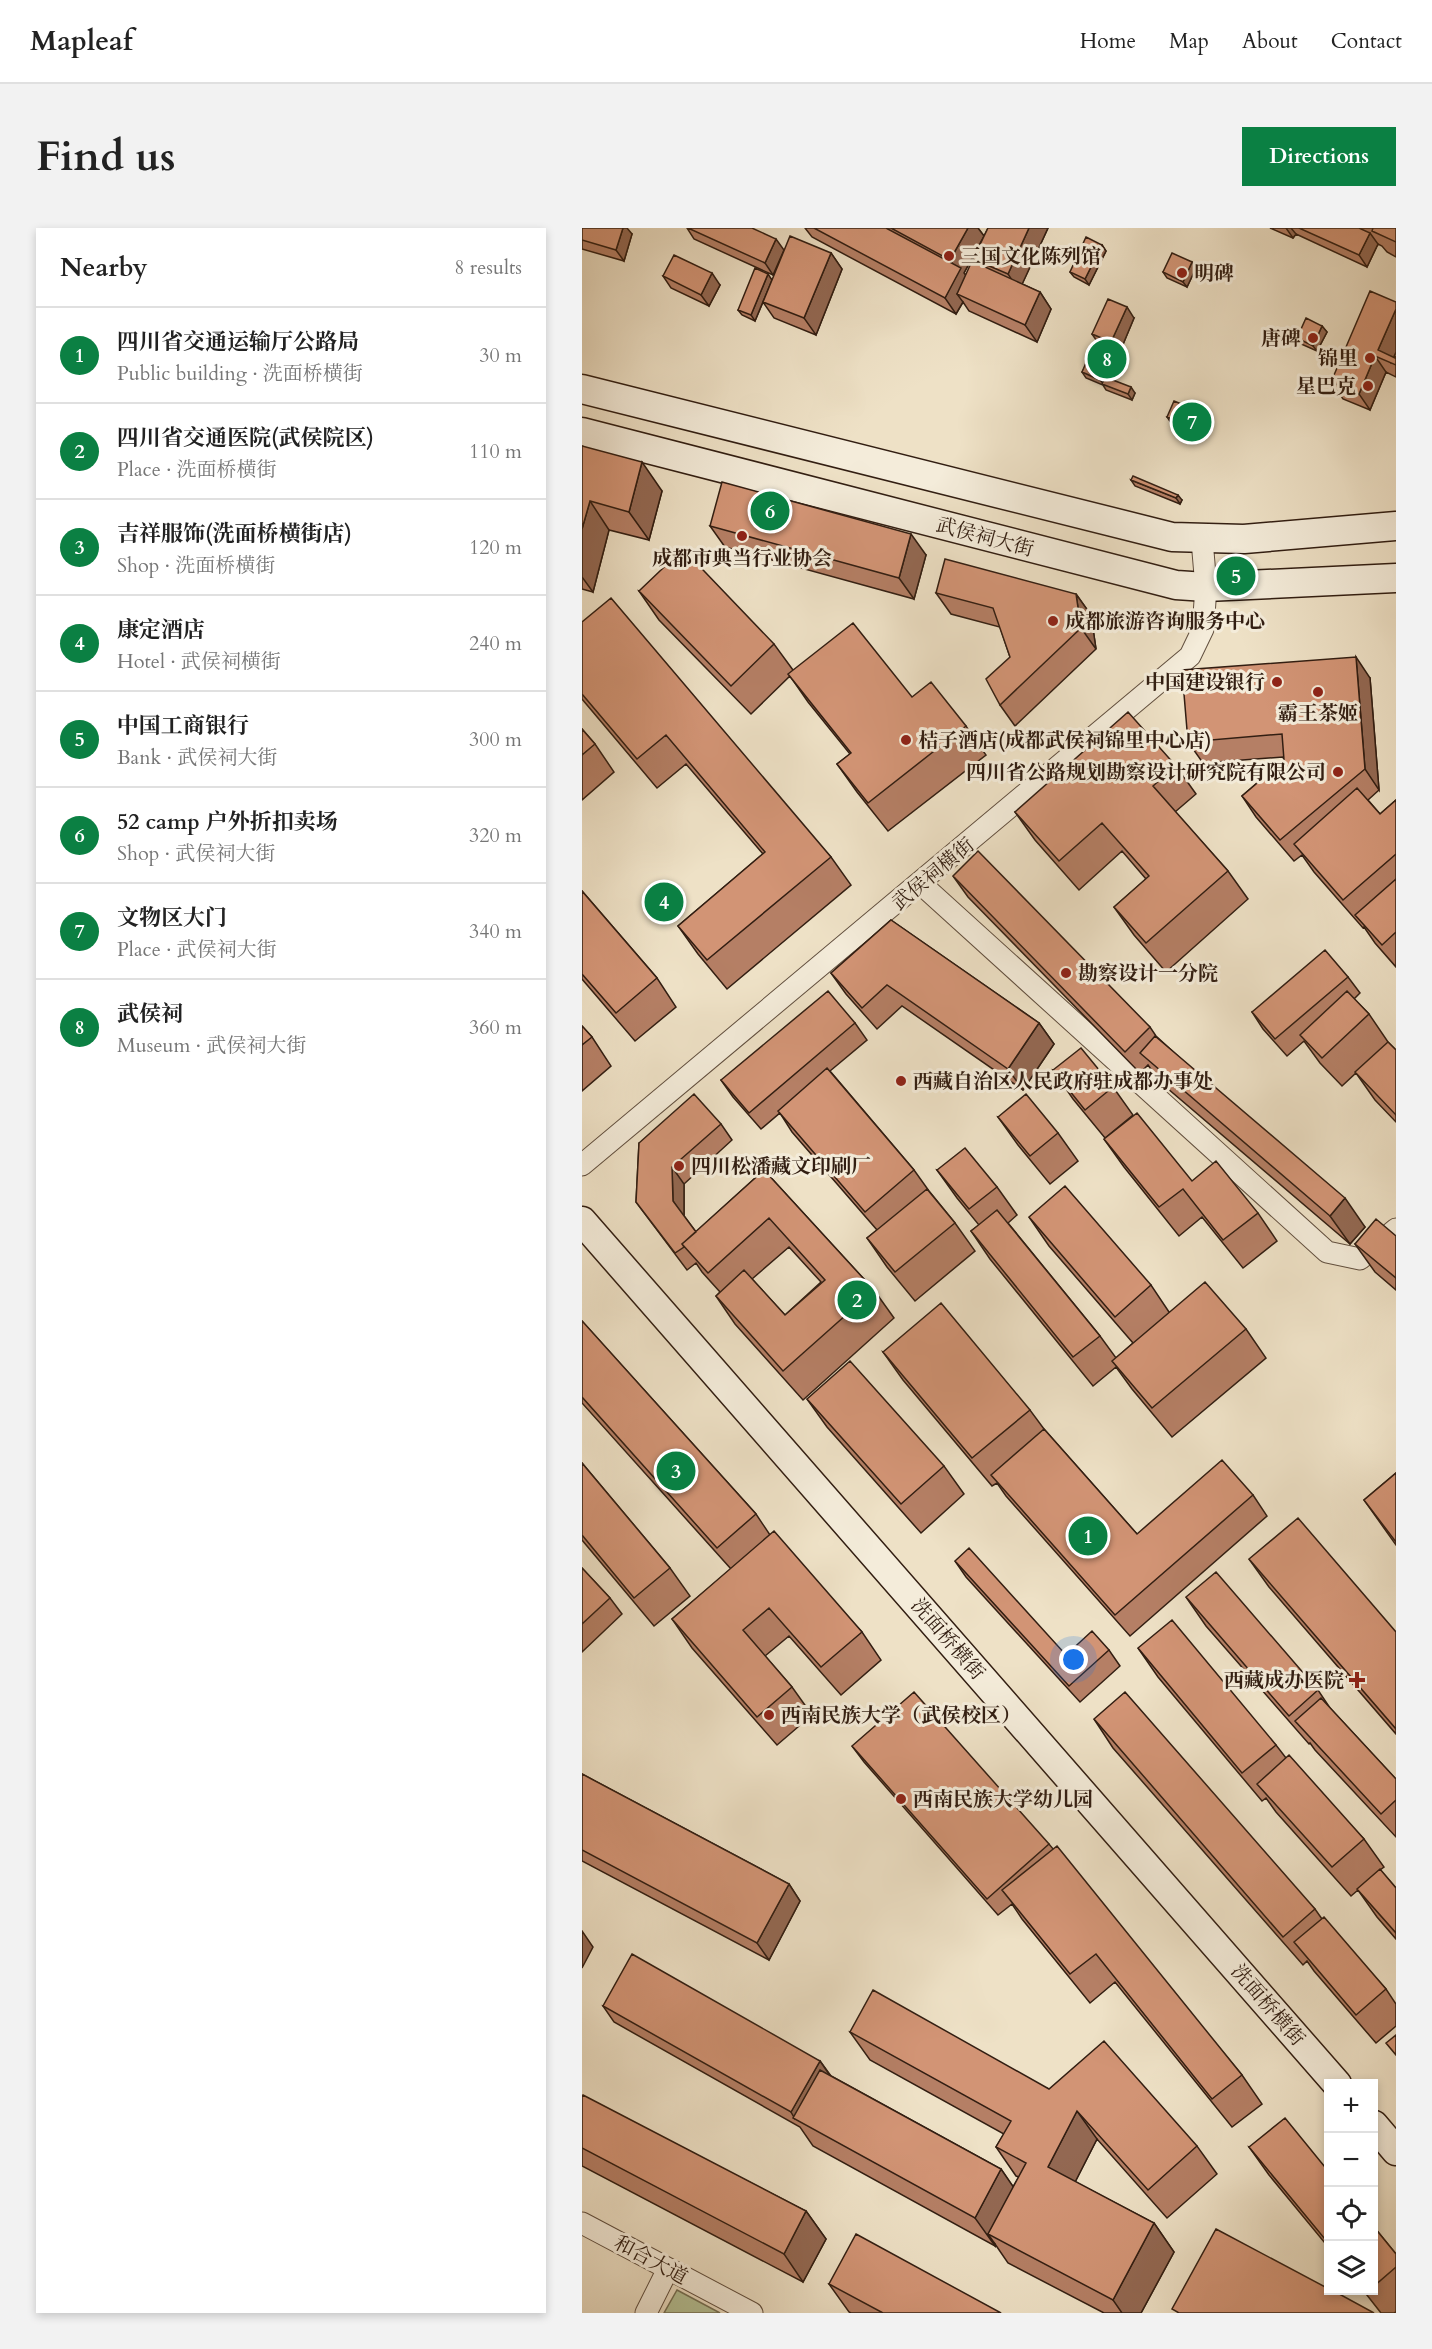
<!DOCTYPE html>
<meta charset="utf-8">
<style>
body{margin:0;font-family:Cardo,"Noto Serif SC",serif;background:#f2f2f2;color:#222}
.controls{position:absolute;right:18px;bottom:18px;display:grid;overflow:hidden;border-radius:0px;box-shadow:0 3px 9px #0003}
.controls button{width:54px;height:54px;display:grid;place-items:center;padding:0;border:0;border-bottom:2px solid #e0e0e0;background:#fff;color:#222;font:30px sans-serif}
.you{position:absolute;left:492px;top:1432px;width:21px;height:21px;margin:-15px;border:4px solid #fff;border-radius:50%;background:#1a73e8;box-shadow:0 0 0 9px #1a73e833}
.badge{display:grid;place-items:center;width:39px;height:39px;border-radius:50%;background:#0b8043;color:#fff;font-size:20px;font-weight:700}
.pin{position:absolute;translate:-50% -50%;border:3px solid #fff;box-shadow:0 2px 6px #0006}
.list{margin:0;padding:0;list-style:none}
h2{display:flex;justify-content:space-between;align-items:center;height:78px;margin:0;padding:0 24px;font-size:26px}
h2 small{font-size:20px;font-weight:400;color:#767676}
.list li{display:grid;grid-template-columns:39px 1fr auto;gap:18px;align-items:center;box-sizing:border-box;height:96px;padding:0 24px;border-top:2px solid #e0e0e0}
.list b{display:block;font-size:22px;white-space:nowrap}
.list p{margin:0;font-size:20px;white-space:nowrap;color:#767676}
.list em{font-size:20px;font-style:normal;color:#767676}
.icon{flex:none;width:33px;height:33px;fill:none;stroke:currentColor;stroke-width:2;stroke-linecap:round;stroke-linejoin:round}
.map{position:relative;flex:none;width:814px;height:2085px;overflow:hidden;border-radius:0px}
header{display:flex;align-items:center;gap:36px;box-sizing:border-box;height:84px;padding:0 30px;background:#fff;border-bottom:2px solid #e0e0e0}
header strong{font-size:28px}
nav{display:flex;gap:33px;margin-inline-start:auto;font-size:21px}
.intro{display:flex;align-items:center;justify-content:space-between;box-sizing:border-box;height:144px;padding:0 36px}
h1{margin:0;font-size:42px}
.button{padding:15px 27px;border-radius:0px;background:#0b8043;color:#fff;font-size:21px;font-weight:700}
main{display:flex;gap:36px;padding:0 36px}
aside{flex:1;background:#fff;border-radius:0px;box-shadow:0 3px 9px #0003}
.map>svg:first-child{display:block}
</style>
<header>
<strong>Mapleaf</strong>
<nav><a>Home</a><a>Map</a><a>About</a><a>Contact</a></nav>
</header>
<div class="intro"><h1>Find us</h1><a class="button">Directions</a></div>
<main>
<aside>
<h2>Nearby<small>8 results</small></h2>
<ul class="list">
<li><span class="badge">1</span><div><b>四川省交通运输厅公路局</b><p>Public building · 洗面桥横街</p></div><em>30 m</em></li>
<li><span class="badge">2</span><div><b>四川省交通医院(武侯院区)</b><p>Place · 洗面桥横街</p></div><em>110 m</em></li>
<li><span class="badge">3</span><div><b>吉祥服饰(洗面桥横街店)</b><p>Shop · 洗面桥横街</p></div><em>120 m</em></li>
<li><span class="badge">4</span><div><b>康定酒店</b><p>Hotel · 武侯祠横街</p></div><em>240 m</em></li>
<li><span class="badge">5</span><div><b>中国工商银行</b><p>Bank · 武侯祠大街</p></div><em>300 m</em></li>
<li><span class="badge">6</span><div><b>52 camp 户外折扣卖场</b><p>Shop · 武侯祠大街</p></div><em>320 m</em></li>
<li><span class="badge">7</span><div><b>文物区大门</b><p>Place · 武侯祠大街</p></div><em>340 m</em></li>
<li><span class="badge">8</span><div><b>武侯祠</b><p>Museum · 武侯祠大街</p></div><em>360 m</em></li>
</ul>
</aside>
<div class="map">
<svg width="814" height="2085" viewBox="0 0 814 2085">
<rect width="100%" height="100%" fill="#eee1c6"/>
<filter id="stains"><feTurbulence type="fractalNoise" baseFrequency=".00333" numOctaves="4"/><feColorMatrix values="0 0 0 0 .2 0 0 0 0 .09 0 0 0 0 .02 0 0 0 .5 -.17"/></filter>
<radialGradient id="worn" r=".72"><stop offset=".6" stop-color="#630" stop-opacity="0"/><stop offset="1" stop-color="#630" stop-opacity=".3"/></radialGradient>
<!-- green -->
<path fill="#b5c398" stroke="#747055" stroke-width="1.5" d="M95,2062L138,2085H82Z"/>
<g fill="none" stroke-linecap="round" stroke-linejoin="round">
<!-- street casing -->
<g stroke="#614f3f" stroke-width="23">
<path id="street" d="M339,656L745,1024L778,1031L814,1001
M0,937L608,428L621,401L624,359L620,312
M0,1995L170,2085
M64,2085L86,2041"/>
</g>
<!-- secondary casing -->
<g stroke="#321e12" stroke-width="31">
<path id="secondary" d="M0,161L590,309L662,311L814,298
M0,204L594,357L624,359L814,350
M0,993L755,1856
M792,1897L814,1923"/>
</g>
<!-- street -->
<use href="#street" stroke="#f4ecda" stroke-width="21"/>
<!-- secondary -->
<use href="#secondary" stroke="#f4ecda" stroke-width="28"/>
</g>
<!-- wall -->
<path fill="#b57f65" stroke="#321e12" stroke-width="1.5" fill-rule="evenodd" d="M0,0L50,6L42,33L0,21Z
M105,0L202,22L191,47L112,11Z
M223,0H396L402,8L406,0H466L440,56L458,64L469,81L455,114L387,83L381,74L374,86L230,9ZM400,12L391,31L395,35L384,47L382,45Z
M688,0H814V29L805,24L800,18L796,16L785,39L714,6L711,10Z
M520,17L524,23L507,57L492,49L488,44Z
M249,25L260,41L234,107L192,90L181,74L173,93L160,87L156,82L190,51Z
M614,40L605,59L585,50L581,44Z
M81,48L138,57L127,78L89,60Z
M814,74V124L812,129L813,130L814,128V149L804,144L788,182L761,171L749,154Z
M552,90L537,126L532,123L535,128L526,150L553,165L550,172L524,162L521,157L504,150L500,144L517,116L510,106Z
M740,98L745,104L735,123L719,116L715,110Z
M585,189L630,193L623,209L589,195Z
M0,218L80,263L67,312L27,302L11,364L0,361Z
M549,252L600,272L598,276L553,258Z
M128,298L344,327L332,371L143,319Z
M57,363L192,416L211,442L330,469L384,498L404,527L306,603L275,564L255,536L268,526L226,474L208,448L169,486L77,392Z
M354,365L494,366L509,387L514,421L433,498L418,477L428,429L418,399L369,386Z
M0,394L249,629L269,657L145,761L116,726L96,698L181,626L104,536L75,560L0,471Z
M788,450L797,562L786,572L798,586L814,572V739L793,715L782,699L781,700L732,644L720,627L712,633L674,589L660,568L702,532L701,529L621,535L606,514Z
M0,501L13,516L32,544L0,572Z
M594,538L614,566L593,584L646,643L666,671L584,744L552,707L532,679L564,651L540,623L497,662L453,612L433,584Z
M371,648L568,799L574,808L783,999L768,1016L578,854L566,837L558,845L386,669Z
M0,663L75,750L94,779L53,813L0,751Z
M309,692L457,795L472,816L441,862L320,778L295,801L264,766L249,745Z
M766,749L778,765L772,771L787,786L806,814L814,822V894L793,872L774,845L760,858L738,835L722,813L705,828L681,801L670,784Z
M273,795L285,812L248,843L332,942L347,963L373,995L393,1023L333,1073L305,1039L285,1010L295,1002L210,904L198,885L179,901L151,869L139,852Z
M0,798L10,809L29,838L0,863Z
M471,842L531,859L551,887L523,910L491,871Z
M416,889L476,905L496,933L468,956L436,917Z
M139,896L150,912L102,956V988L114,1004L182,942L292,1062L312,1090L221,1172L153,1096L134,1068L138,1064L120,1044L114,1035L105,1042L54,974L57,915ZM207,1019L239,1054L203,1087L170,1051Z
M522,911L676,985L695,1013L661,1040L620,989L597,1008L542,939Z
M355,942L415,959L435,987L426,995L518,1108L534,1130L551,1115L467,1018L447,989L569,1057L587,1084L664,1101L684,1130L590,1209L550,1161L534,1139L511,1158L408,1031L389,1003L397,997L375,970Z
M814,1008V1062L793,1044L773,1016Z
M0,1093L174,1286L188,1307L280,1404L299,1432L259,1467L207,1408L183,1428L210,1459L230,1487L195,1517L110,1420L90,1391L149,1341L0,1175Z
M301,1124L448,1182L462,1201L555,1306L671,1267L685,1288L548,1408L424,1268L415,1255L410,1258L321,1152Z
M225,1171L362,1238L382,1266L339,1305L245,1199Z
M0,1235L88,1340L108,1368L72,1398L0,1312Z
M814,1245V1317L782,1272Z
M667,1331L814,1404V1506L687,1359Z
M373,1333L484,1427L527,1422L538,1438L498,1474L384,1349Z
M0,1340L28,1370L40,1386L0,1424Z
M604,1369L736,1462L748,1480L814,1551V1609L733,1522L728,1515L727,1516L624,1398Z
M556,1420L694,1517L704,1530L782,1611L802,1639L798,1642L814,1660V1711L795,1689L776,1662L769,1668L694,1584L684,1570L680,1573L576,1449Z
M512,1491L733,1681L740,1691L804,1761L814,1776V1798L794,1815L732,1743L725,1733L721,1737L531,1520Z
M270,1518L467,1616L660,1847L680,1876L650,1899L533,1754L508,1775L440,1691L430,1676L416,1687L282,1534Z
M0,1546L207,1656L218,1673L187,1732L0,1633Z
M21,1778L238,1833L249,1848L419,1941L431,1959L437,1949L434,1948L414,1919L422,1906L288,1832L268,1804L467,1861L615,1918L635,1946L585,1990L515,1911L493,1954L572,1995L592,2024L559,2085H522L426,2035L413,2016V2018L231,1918L218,1899L32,1794Z
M0,1869L224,1983L244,2011L221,2054L0,1938Z
M667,1919L747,1944V2020L687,1947Z
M792,1999L814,2026V2084L812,2085H799L781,2062H792Z
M247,2056L419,2085H269L267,2084Z"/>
<!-- shaded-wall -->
<path fill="#936852" stroke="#321e12" stroke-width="1.5" d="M41,0H45L50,6L42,33L34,22Z
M386,0H396L402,8L382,45L390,56L375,66L381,74L374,86L363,70L376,44L368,32Z
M447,0H466L437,63L426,46Z
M704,0H709L714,6L711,10Z
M788,5L796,16L785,39L777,27Z
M194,11L202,22L191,47L183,35Z
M520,17L524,23L507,57L503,51Z
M249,25L260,41L234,107L222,90Z
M610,34L614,40L605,59L601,54Z
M130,45L138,57L127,78L119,67Z
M186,46L190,52L173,93L169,87Z
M458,64L469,81L455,114L443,97Z
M545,79L552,90L537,126L529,114Z
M814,81V124L809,135L796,122Z
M740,98L745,104L735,123L731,118Z
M531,122L535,128L523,157L518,152Z
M793,128L804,144L788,182L777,166Z
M549,159L553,165L550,172L546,166Z
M626,187L630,193L623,209L619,203Z
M60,234L80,263L67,312L47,284Z
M596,267L600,272L598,276L594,270Z
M8,273L27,302L11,364L0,349V301Z
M329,306L344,327L332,371L317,350Z
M494,366L509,387L514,421L499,400Z
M774,429L788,450L797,562L783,541Z
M457,795L472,816L441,862L426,841Z
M90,939L102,956V990L91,973Z
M763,970L783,999L768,1016L748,988Z
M207,1656L218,1673L187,1732L175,1715Z
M0,1703L11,1719L0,1740Z
M238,1833L249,1849L213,1891L209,1884Z
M495,1883L515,1911L486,1968L466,1939Z
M419,1941L439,1970L406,2006L413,2016V2018L393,1990Z
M224,1983L244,2011L221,2054L202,2026Z
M572,1995L592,2024L559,2085H540L531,2072Z"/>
<!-- building -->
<path fill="#d29475" stroke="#321e12" stroke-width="1.5" d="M0,0H41L34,22L0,12Z
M106,0H170L194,11L183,35Z
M232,0H304L379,40L363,70Z
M309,0H386L368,32Z
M406,0H447L426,46L391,31Z
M717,0H777L788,5L777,27Z
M791,0H814V14L790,3Z
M208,8L249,25L222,90L181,74Z
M504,9L520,17L503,51L488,44Z
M590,25L610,34L601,54L581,44Z
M92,27L130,45L119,67L81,48Z
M390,33L458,64L443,97L375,66Z
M173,40L186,46L169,87L156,82Z
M788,63L814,74V81L796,122L813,130L814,128V137L793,128L777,166L749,154Z
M526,71L545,79L529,114L510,106Z
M724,90L740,98L731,118L715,110Z
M513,114L531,122L518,152L500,144Z
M523,149L549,159L546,166L520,156Z
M592,173L626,187L619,203L585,189Z
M0,218L60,234L47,284L8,273L0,301Z
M551,248L596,267L594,270L549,252Z
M140,254L329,306L317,350L128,298Z
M101,321L192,416L149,458L57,363Z
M363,331L494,366L499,400L418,477L404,451L428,429L411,380L354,365Z
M29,370L249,629L125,732L96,698L183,624L84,507L55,531L0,466V394Z
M271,395L330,469L349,454L384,498L286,575L255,536L269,525L206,446Z
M774,429L783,541L698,612L660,568L702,532L700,506L606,514L600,442Z
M546,484L594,538L571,558L646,643L564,715L532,679L567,648L520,595L477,633L433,584Z
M0,501L13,516L0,527Z
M775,560L798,586L814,572V626L761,672L712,616Z
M396,623L568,799L543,824L371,648Z
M814,651V704L800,717L773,687Z
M0,663L75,750L34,785L0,746Z
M309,692L457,795L426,841L305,757L280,780L249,745Z
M743,722L766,749L693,811L670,784Z
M246,763L273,795L167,885L139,852Z
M765,763L787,786L740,830L718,807Z
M0,798L10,809L0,817Z
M573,808L763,970L748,988L558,825Z
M806,814L814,822V887L773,844Z
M499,820L531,859L503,882L471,842Z
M245,840L332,942L283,984L196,883Z
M112,866L139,896L90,939L91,973L114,1004L100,1016L102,1019L93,1025L54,974L57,915Z
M444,866L476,905L448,928L416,889Z
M555,885L610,953L634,933L676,985L641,1012L601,961L577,979L522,911Z
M383,920L415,959L387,981L355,942Z
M182,942L292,1062L201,1143L134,1068L162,1042L203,1087L243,1052L187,990L126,1045L100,1016Z
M483,958L569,1057L533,1089L447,989Z
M345,961L373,995L313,1044L285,1010Z
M415,982L518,1108L491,1129L389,1003Z
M794,991L814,1008V1050L773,1016Z
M623,1054L664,1101L570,1180L530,1133Z
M359,1075L448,1182L390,1230L301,1124Z
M0,1093L174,1286L135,1320L0,1169Z
M268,1133L362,1238L319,1276L225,1171Z
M462,1201L555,1306L640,1232L671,1267L533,1387L409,1247Z
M0,1235L88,1340L52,1370L0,1307Z
M814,1245V1314L782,1272Z
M716,1290L814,1404V1501L667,1331Z
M192,1303L280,1404L239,1439L187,1380L161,1402L210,1459L175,1489L90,1391Z
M387,1320L484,1427L510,1403L527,1422L487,1458L373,1333Z
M0,1340L28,1370L0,1396Z
M634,1344L736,1462L707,1488L604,1369Z
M590,1392L694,1517L660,1545L556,1420Z
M332,1464L467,1616L405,1671L270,1518Z
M543,1464L733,1681L701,1709L512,1491Z
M739,1470L814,1551V1572L799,1586L713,1493Z
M707,1527L782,1611L750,1639L675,1556Z
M0,1546L207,1656L175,1715L0,1622Z
M475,1618L660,1847L630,1871L514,1726L488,1746L420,1662Z
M798,1641L814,1660V1705L775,1661Z
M742,1689L804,1761L774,1787L712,1714Z
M50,1726L238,1833L209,1884L21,1778Z
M291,1762L467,1861L522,1813L615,1918L566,1962L495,1883L466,1939L572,1995L531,2072L406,2006L444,1935L414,1919L429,1893L268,1804Z
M814,1807V1827L804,1815Z
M238,1842L419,1941L393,1990L211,1890Z
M1,1867L224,1983L202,2026L0,1920V1869Z
M703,1890L747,1944V2016L667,1919Z
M792,1999L814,2026V2039L792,2058Z
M634,2001L747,2061V2062H750L792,2085H597L590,2081Z
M274,2006L419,2085H301L247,2056Z"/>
<!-- markers -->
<g fill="#8f2418" stroke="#f4ecda" stroke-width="2">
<circle cx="367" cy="28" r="6"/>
<circle cx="600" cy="45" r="6"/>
<circle cx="731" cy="110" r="6"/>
<circle cx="788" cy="130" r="6"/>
<circle cx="786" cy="158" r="6"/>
<circle cx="160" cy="308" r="6"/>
<circle cx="471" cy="393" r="6"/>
<circle cx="695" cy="454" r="6"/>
<circle cx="736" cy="464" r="6"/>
<circle cx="324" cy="512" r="6"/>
<circle cx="756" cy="544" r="6"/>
<circle cx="484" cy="745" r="6"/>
<circle cx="319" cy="853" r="6"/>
<circle cx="97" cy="938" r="6"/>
<path d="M772 1443h6v6h6v6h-6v6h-6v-6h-6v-6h6z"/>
<circle cx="187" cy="1487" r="6"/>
<circle cx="319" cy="1571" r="6"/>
</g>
<g text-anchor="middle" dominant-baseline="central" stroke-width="6" stroke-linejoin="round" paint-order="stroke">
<!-- poi labels -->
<g font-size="20" font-weight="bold" fill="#321e12" stroke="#f4ecda" text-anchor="start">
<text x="379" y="28">三国文化陈列馆</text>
<text x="612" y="45">明碑</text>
<text x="719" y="110" text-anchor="end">唐碑</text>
<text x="776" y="130" text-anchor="end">锦里</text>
<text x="774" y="158" text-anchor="end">星巴克</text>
<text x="160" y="330" text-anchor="middle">成都市典当行业协会</text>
<text x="483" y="393">成都旅游咨询服务中心</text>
<text x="683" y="454" text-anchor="end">中国建设银行</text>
<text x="736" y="485" text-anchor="middle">霸王茶姬</text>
<text x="336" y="512">桔子酒店(成都武侯祠锦里中心店)</text>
<text x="744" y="544" text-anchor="end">四川省公路规划勘察设计研究院有限公司</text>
<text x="496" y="745">勘察设计一分院</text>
<text x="331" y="853">西藏自治区人民政府驻成都办事处</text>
<text x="109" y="938">四川松潘藏文印刷厂</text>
<text x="762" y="1452" text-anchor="end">西藏成办医院</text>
<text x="199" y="1487">西南民族大学（武侯校区）</text>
<text x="331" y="1571">西南民族大学幼儿园</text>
</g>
<!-- street labels -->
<g font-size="20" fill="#321e12" stroke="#f4ecda">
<text transform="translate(403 309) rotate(15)">武侯祠大街</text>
<text transform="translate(351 646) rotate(-40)">武侯祠横街</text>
<text transform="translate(366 1411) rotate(49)">洗面桥横街</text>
<text transform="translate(686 1777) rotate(49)">洗面桥横街</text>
<text transform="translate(69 2032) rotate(28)">和合大道</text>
</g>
</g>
<rect width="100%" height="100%" filter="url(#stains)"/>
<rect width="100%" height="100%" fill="url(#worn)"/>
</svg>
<div class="controls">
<button>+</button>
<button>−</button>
<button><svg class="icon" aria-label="locate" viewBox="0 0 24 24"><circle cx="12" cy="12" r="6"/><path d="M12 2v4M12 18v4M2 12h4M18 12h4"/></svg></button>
<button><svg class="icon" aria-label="layers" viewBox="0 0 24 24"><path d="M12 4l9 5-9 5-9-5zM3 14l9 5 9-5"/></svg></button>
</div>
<div class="you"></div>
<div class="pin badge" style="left:506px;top:1308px">1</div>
<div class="pin badge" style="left:275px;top:1072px">2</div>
<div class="pin badge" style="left:94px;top:1243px">3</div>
<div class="pin badge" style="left:82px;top:674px">4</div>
<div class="pin badge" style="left:654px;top:348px">5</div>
<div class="pin badge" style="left:188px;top:283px">6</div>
<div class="pin badge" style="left:610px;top:194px">7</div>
<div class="pin badge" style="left:525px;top:131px">8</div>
</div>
</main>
